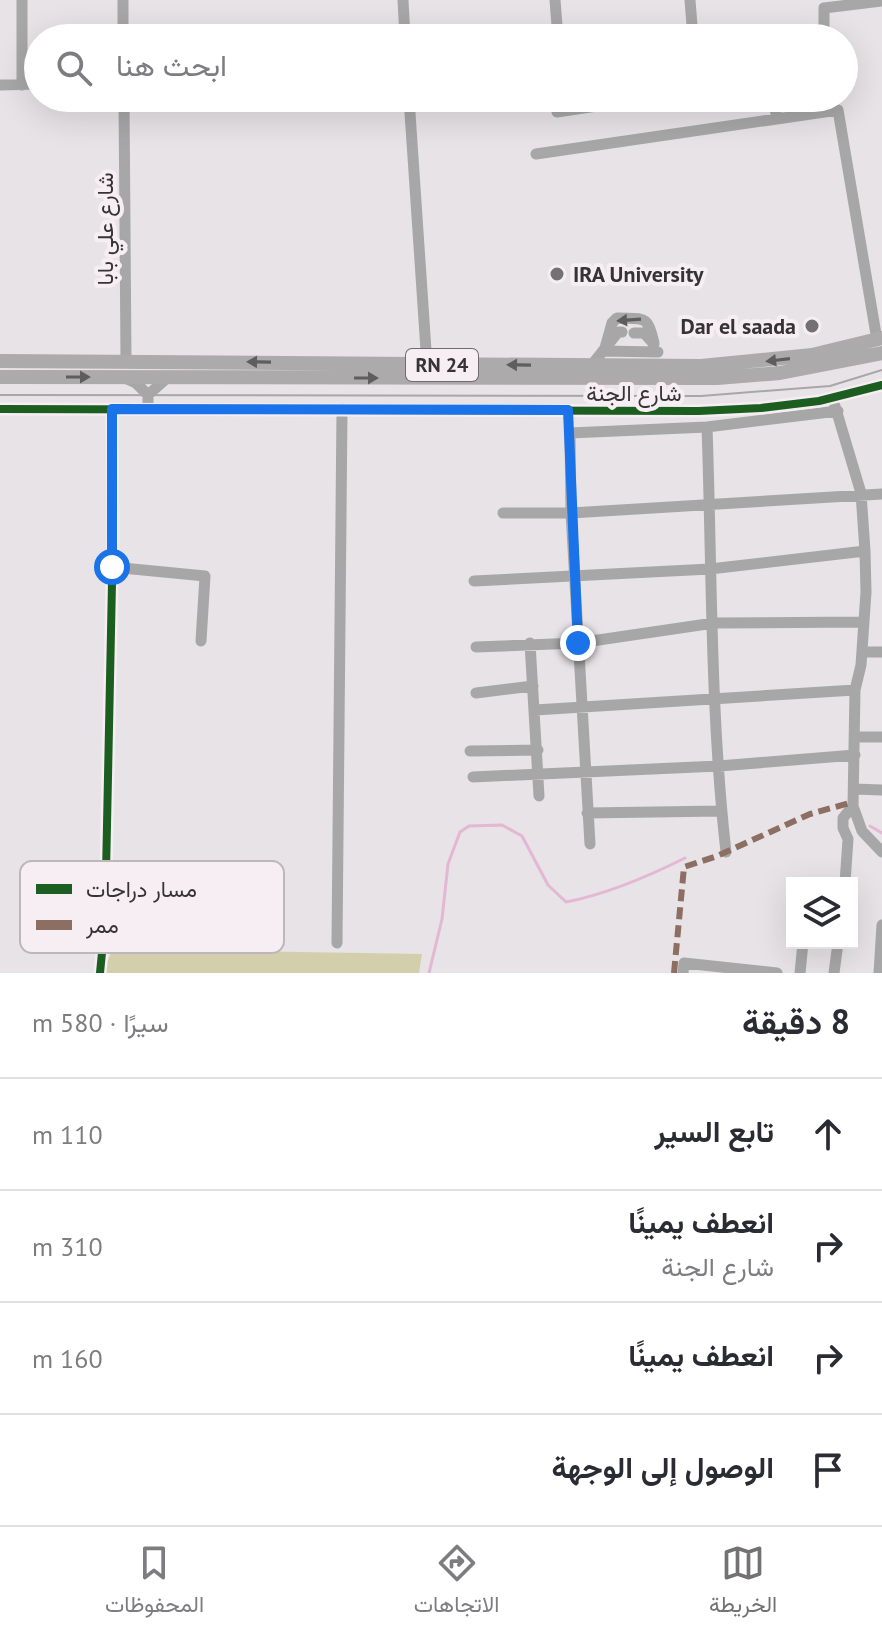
<!DOCTYPE html>
<html lang="ar">
<meta charset="utf-8">
<style>
body{margin:0;font-family:"PT Sans",Vazirmatn,sans-serif;background:#f2f2f3;color:#2b2b33;direction:rtl}
.controls{position:absolute;right:24px;bottom:24px;display:grid;overflow:hidden;border-radius:0px;box-shadow:0 8px 32px #0002}
.controls button{width:72px;height:72px;display:grid;place-items:center;padding:0;border:0;border-bottom:2px solid #e1e1e2;background:#fff;color:#2b2b33;font:40px sans-serif}
.stop{position:absolute;width:24px;height:24px;margin:-18px;border:6px solid #1a73e8;border-radius:50%;background:#fff}
.stop.end{background:#1a73e8;border-color:#fff;box-shadow:0 2px 8px #0008}
.list{margin:0;padding:0;list-style:none}
h2{display:flex;justify-content:space-between;align-items:center;height:104px;margin:0;padding:0 32px;font-size:34px}
h2 small{font-size:26px;font-weight:400;color:#7c7c81}
.list li{display:grid;grid-template-columns:52px 1fr auto;gap:24px;align-items:center;box-sizing:border-box;height:112px;padding:0 32px;border-top:2px solid #e1e1e2}
.list b{display:block;font-size:30px;white-space:nowrap}
.list p{margin:0;font-size:26px;white-space:nowrap;color:#7c7c81}
.list em{font-size:26px;font-style:normal;color:#7c7c81}
.icon{flex:none;width:44px;height:44px;fill:none;stroke:currentColor;stroke-width:2;stroke-linecap:round;stroke-linejoin:round}
.map{position:relative;flex:none;width:882px;height:973px;overflow:hidden;direction:ltr}
.search{position:absolute;background:#fff;box-shadow:0 8px 32px #0002;left:24px;right:24px;top:24px;height:88px;display:flex;align-items:center;gap:20px;box-sizing:border-box;padding:0 28px;border-radius:44px;color:#7c7c81;font-size:30px}
.sheet{height:552px;background:#fff}
nav{display:flex;justify-content:space-around;align-items:center;box-sizing:border-box;height:112px;border-top:2px solid #e1e1e2;background:#fff;font-size:22px;color:#7c7c81}
nav a{display:grid;justify-items:center;gap:4px}
nav .on{color:#747173}
.map>svg:first-child{display:block}
</style>
<div class="map">
<svg width="882" height="973" viewBox="0 0 882 973">
<rect width="100%" height="100%" fill="#e8e3e6"/>
<!-- green -->
<path fill="#d3cfac" d="M113,949L422,954L419,973H102Z"/>
<g fill="none" stroke-linecap="round" stroke-linejoin="round">
<!-- stream -->
<path stroke="#e4b7d4" stroke-width="3" d="M870,826L882,833
M429,973L442,919L448,864L460,832L469,826L502,825L522,836L548,885L566,902C608,894 647,877 685,858"/>
<!-- minor -->
<path stroke="#a8a7a7" stroke-width="11" d="M22,0V85
M123,0V38
M403,0L405,38
M555,0L558,38
M690,0L693,38
M764,32L765,38
M824,38V8L882,1
M0,85L38,84
M124,98L126,360
M409,98L427,365
M773,98L777,119
M557,112L650,98
M536,154L838,110L877,340
M634,333H644L654,344
M605,348L612,323L617,318C645,319 647,314 654,343
M603,351L658,352
M591,366L618,332H622
M125,378L136,383L148,395V408
M148,395L167,378
M835,406L861,493L865,551L866,592L861,665L855,690L853,806L862,831L882,852
M0,409L699,411L761,408L819,401L882,385
M707,427C712,568 710,711 726,852
M503,513H571L882,494
M112,567L205,576L201,641
M474,581L710,569L865,551
M530,643L539,796
M476,647L578,643L714,623L864,622
M862,652H882
M476,693L533,686
M535,710L855,690
M855,737H882
M470,751L538,750
M473,777L719,766L855,755
M854,789L882,790
M587,813L721,811
M590,844L571,513L570,433L707,427L838,411
M845,883L848,839L843,828V818L853,806
M337,943L342,409
M100,973L105,922L113,534L112,409
M683,973L684,963L777,973
M800,973L803,943
M834,973L838,943
M879,973L882,925"/>
<!-- major -->
<path stroke="#acaaaa" stroke-width="14" d="M0,361L701,366L812,355L882,338
M0,377L717,378L780,373L882,353"/>
<!-- tram -->
<path stroke="#a8a7a8" stroke-width="2" d="M0,395L701,396L830,386L882,370"/>
<!-- quiet -->
<path stroke="#8d6e63" stroke-width="6" stroke-dasharray="12 6" stroke-linecap="butt" d="M674,973L684,867L717,856L810,814L853,802"/>
<!-- cycleway casing -->
<g stroke="#f7eef4" stroke-width="13">
<path id="cycleway" d="M0,409L699,411L761,408L819,401L882,385
M100,973L105,922L113,534L112,409"/>
</g>
<!-- cycleway -->
<use href="#cycleway" stroke="#1b5e20" stroke-width="8"/>
</g>
<!-- one-way arrows -->
<defs><path id="oneway-solid" d="M-6-.8H1V-3.2L6.5 0L1 3.2V.8H-6Z" transform="scale(2)"/></defs>
<use fill="#5e5c5d" href="#oneway-solid" transform="translate(629 320) rotate(176)"/>
<g fill="#5f5d5e">
<use href="#oneway-solid" transform="translate(778 360) rotate(173)"/>
<use href="#oneway-solid" transform="translate(259 362) rotate(-179)"/>
<use href="#oneway-solid" transform="translate(519 365) rotate(-179)"/>
<use href="#oneway-solid" transform="translate(78 377)"/>
<use href="#oneway-solid" transform="translate(366 378)"/>
</g>
<g fill="none" stroke-linecap="round" stroke-linejoin="round">
<!-- route -->
<path stroke="#1a73e8" stroke-width="10" d="M112,567V409L568,410L578,643"/>
</g>
<!-- markers -->
<g fill="#747173" stroke="#f7eef4" stroke-width="3">
<circle cx="557" cy="274" r="8"/>
<circle cx="812" cy="326" r="8"/>
</g>
<g text-anchor="middle" dominant-baseline="central" stroke-width="8" stroke-linejoin="round" paint-order="stroke">
<!-- shield labels -->
<rect fill="#f7eef4" stroke="#706b6e" stroke-width="2" x="406" y="349" width="72" height="32" rx="6"/>
<g font-size="20" font-weight="bold" fill="#363335">
<text x="442" y="365">RN 24</text>
</g>
<!-- street labels -->
<g font-size="22" fill="#363335" stroke="#f7eef4">
<text transform="translate(105 229) rotate(-90)">شارع علي بابا</text>
<text x="634" y="393">شارع الجنة</text>
</g>
<!-- poi labels -->
<g font-size="22" font-weight="bold" fill="#363335" stroke="#f7eef4" text-anchor="start">
<text x="573" y="274">IRA University</text>
<text x="796" y="326" text-anchor="end">Dar el saada</text>
</g>
</g>
<!-- legend -->
<rect x="20" y="861" width="264" height="92" rx="12" fill="#f7eef4" stroke="#bdb6bb" stroke-width="2"/>
<rect x="36" y="884" width="36" height="10" fill="#1b5e20"/>
<rect x="36" y="920" width="36" height="10" fill="#8d6e63"/>
<g font-size="22" fill="#363335">
<text x="86" y="897">مسار دراجات</text>
<text x="86" y="933">ممر</text>
</g>
</svg>
<div class="controls">
<button><svg class="icon" aria-label="layers" viewBox="0 0 24 24"><path d="M12 4l9 5-9 5-9-5zM3 14l9 5 9-5"/></svg></button>
</div>
<div class="stop" style="left:112px;top:567px"></div>
<div class="stop end" style="left:578px;top:643px"></div>
<div class="search"><svg class="icon" aria-label="search" viewBox="0 0 24 24"><circle cx="10" cy="10" r="6"/><path d="M15 15l6 6"/></svg>ابحث هنا</div>
</div>
<section class="sheet">
<h2>8 دقيقة<small>سيرًا · 580 m</small></h2>
<ul class="list">
<li><svg class="icon" aria-label="ahead" viewBox="0 0 24 24"><path d="M12 20V5M6 11l6-6 6 6"/></svg><div><b>تابع السير</b></div><em>110 m</em></li>
<li><svg class="icon" aria-label="right" viewBox="0 0 24 24"><path d="M7 20v-9h11M14 6l5 5-5 5"/></svg><div><b>انعطف يمينًا</b><p>شارع الجنة</p></div><em>310 m</em></li>
<li><svg class="icon" aria-label="right" viewBox="0 0 24 24"><path d="M7 20v-9h11M14 6l5 5-5 5"/></svg><div><b>انعطف يمينًا</b></div><em>160 m</em></li>
<li><svg class="icon" aria-label="arrive" viewBox="0 0 24 24"><path d="M6 21V4h12l-3 4 3 4H6"/></svg><div><b>الوصول إلى الوجهة</b></div></li>
</ul>
</section>
<nav>
<a class="on"><svg class="icon" aria-label="map" viewBox="0 0 24 24"><path d="M3 6l6-2 6 2 6-2v14l-6 2-6-2-6 2zM9 4v14M15 6v14"/></svg>الخريطة</a>
<a><svg class="icon" aria-label="directions" viewBox="0 0 24 24"><path d="M12 3l9 9-9 9-9-9zM9 14v-3h6M13 9l2 2-2 2"/></svg>الاتجاهات</a>
<a><svg class="icon" aria-label="saved" viewBox="0 0 24 24"><path d="M7 4h10v16l-5-4-5 4z"/></svg>المحفوظات</a>
</nav>
